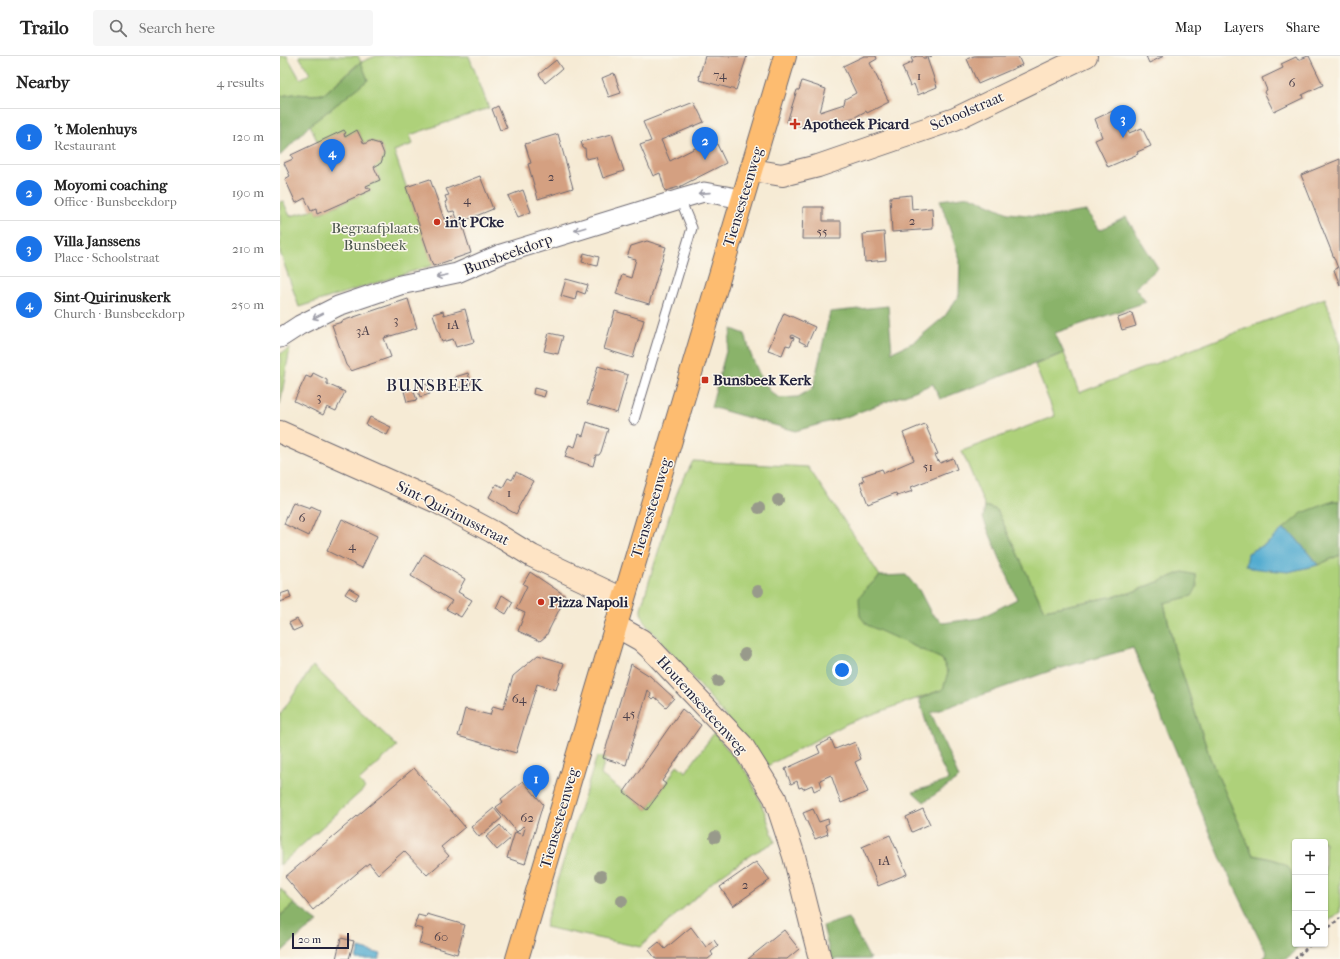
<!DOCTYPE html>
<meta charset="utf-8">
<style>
body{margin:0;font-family:"IM FELL French Canon",serif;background:#f6f6f6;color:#222}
.controls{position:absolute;right:12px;bottom:12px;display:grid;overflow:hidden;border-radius:4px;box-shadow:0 1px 3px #0004}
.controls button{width:36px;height:36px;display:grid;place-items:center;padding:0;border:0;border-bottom:1px solid #e0e0e0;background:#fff;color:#222;font:20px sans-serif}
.scale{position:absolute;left:12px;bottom:10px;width:57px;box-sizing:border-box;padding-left:4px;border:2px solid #22223b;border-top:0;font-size:11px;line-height:14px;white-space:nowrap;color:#22223b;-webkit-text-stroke:3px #fbf7ec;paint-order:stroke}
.you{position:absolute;left:562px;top:614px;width:14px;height:14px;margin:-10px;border:3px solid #fff;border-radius:50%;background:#1a73e8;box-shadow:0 0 0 6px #1a73e833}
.badge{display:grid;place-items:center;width:26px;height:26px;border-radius:50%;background:#1a73e8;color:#fff;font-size:13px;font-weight:700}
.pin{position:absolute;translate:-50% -33px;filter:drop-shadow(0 1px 2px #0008)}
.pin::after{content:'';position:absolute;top:21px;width:14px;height:12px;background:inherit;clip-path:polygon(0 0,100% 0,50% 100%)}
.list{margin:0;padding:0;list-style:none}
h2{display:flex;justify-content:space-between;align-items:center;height:52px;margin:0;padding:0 16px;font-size:17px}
h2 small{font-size:13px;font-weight:400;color:#767676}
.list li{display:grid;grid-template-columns:26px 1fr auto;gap:12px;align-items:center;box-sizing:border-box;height:56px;padding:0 16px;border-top:1px solid #e0e0e0}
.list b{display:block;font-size:15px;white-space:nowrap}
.list p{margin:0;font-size:13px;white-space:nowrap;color:#767676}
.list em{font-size:13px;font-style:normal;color:#767676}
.icon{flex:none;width:22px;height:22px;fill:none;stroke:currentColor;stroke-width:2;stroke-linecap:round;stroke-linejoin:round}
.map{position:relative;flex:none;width:1060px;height:903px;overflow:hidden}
header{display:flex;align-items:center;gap:24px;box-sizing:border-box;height:56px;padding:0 20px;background:#fff;border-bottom:1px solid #e0e0e0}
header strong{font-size:19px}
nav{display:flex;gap:22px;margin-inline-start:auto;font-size:14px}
.search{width:280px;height:36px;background:#f6f6f6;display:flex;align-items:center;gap:10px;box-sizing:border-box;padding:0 14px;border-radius:4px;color:#767676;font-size:15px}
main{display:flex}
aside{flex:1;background:#fff}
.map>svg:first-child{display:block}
</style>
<header>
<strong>Trailo</strong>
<div class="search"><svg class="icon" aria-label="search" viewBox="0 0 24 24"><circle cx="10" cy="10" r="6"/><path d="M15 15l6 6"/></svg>Search here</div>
<nav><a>Map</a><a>Layers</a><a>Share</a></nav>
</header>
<main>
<aside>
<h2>Nearby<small>4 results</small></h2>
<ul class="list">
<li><span class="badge">1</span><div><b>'t Molenhuys</b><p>Restaurant</p></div><em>120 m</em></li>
<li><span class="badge">2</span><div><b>Moyomi coaching</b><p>Office · Bunsbeekdorp</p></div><em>190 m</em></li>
<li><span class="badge">3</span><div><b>Villa Janssens</b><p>Place · Schoolstraat</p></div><em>210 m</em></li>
<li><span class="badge">4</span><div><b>Sint-Quirinuskerk</b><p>Church · Bunsbeekdorp</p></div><em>250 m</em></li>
</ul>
</aside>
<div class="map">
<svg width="1060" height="903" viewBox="0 0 1060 903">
<rect width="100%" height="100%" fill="#fbf7ec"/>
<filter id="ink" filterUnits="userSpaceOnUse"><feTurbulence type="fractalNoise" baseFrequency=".025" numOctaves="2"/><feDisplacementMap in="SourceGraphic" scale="8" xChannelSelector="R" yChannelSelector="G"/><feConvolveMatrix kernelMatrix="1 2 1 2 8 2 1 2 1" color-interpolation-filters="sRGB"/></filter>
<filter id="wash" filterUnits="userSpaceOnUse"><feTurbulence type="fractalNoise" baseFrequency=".012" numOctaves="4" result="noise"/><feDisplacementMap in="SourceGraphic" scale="16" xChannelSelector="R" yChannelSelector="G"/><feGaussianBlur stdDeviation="0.9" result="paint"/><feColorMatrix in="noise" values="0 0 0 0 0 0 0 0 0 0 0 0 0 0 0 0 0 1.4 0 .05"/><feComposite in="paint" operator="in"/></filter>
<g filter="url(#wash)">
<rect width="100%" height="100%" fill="#f6ebd5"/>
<!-- green -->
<path fill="#aed17a" stroke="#687a5a" d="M0,0H7L20,23L30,18L19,0H78L81,6L96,0H189L209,52L130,79L133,88L114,95L153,209L19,251L0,196V146L3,145L10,160L31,155L36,153L38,158L91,134L89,132H87L86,130L100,124L94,111L101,106L104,98L100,88L90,85L84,88L77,74L65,81L64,78L66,77L64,74L38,87L30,69L88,24L80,6L44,38L32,39L14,38L0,40Z
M1045,242L1060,286V445H1054L1003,473L988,487L968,497L1008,516L1038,509L1060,499V856L1045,868V786H1015V835L1012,820L996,804L973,799L930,702L894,592L884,547L903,516L850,537L764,554L717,454L705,450L682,395L775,360L755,309L784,297L799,337Z
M10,292L0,349V298Z
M413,405L528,411L573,478L600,520L587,532L626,586L662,603L668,616L664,633L568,667L487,710L417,626L367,570L361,557V552L393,447L399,432Z
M33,610L117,690L79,725L85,732L0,809V659Z
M434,677L469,719L485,757L495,786L472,798L436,823L360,891L265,871L279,819L317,700L325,703L321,719L367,754L386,728L397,709L406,716Z
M0,832L14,848L0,860Z"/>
<!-- forest -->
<path fill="#8ab36a" stroke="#566a52" d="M81,6L88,24L30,69L0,100V40L14,38L32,39L44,38Z
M690,140L728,157L767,161L806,155L820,174L846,161L878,212L855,232L866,246L775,277L784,297L660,343L653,328L566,361L515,375L431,351L452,273L465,278L471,299L480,320L490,335L499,342L518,341L533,332L550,256L608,250L612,296L634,286L665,260L679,239L680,204L660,144Z
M1054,445H1060V499L1038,509L1014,480L1003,473L1022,457Z
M705,450L717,454L764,554L850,537L903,516L916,519L917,531L912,540L884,547L894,592L930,702L973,799C985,802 999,803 1008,811C1018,821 1015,873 1015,888H1022L1006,903H983L987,898L941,803L853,592L770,615L651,657L679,722L644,746L633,736L669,724L655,696L639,643L663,633L668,616L662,603L587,569L580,560L579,542L587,532L600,520L626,519L639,534L651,557L663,567L700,562L737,543L703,462Z
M14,848L38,866L25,875L0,897V860Z
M568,862L590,903H551L543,870Z"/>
<!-- water -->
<path fill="#53acd0" stroke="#3a6786" d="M1003,473L1014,480L1038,509L1008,516L971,512L966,509L968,497L988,487Z
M79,892L101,898L99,903H76Z"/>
<g id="blocks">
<!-- building -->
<path fill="#d4a081" d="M425,0H467L456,34L419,24L420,21H419Z
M584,0H596L597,3L590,7L609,46L587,57L586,55L575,61L538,72L534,71V74L507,66L517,34H519L522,25L546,33L540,56L564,48L565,43L576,37L563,10Z
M637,0H642L643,2H646L645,0H652L647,2L657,31L638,39L634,28L630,30L622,11L633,6L631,2Z
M694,0H738L742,9L698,28L687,3Z
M866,0H884L869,7Z
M1028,0H1029L1043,29L1022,39L1023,42L994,56L984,36L987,34L982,22L1003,12L1001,8L1016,1L1018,4Z
M276,4L282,13L265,27L259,18Z
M334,17L341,37L329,41L322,22Z
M414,46L424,66L381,84L390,105L423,88L418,79L428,74L435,84L446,107L399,131L385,135L380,117L373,120L360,89L371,85L363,66Z
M218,50L227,72L220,74L212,53Z
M837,53L849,77L862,72L871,90L857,96L858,98L828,111L815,84L822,81L815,63Z
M64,74L66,77L64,78L65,81L77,74L84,88L90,85L100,88L104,98L101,107L94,111L100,124L86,130L87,132L89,131L91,134L37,158L36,153L31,155L25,142L16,147L5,123L10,120L4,107L13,103L11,99Z
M278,78L293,132L258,143L248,108L251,107L245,88Z
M332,78L344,115L323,122L316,101L306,103L305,92H303L301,86Z
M1060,103V229L1054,214L1058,212L1021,119Z
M200,120L213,153L179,167L174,155L169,156L165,146L167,145L165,140L169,139L166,133Z
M150,123L164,163L173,160L177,169L182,168L191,197L153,210L126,131Z
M243,134L251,156L238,161L228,140Z
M631,139L632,154L652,152L653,173L612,176L610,141Z
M523,151H543V165H561V183H522Z
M604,176L606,204L585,206L583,178Z
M367,185L386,191L369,248L336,238L342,219L351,222L356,203L347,201L351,190Z
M304,197L319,201L317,210L302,206Z
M286,223L308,229L305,238L297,235L295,244L281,240Z
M128,243L137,272L104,282L111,301L71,315L66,309L52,269L62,266V265Z
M185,253L194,286L176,291L173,283L162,286L153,258L163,255L164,259Z
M335,255L364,264L353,302L324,293Z
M504,257L535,271L527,289L519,285L520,283L512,279L511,281L514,282L510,290L506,289L502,299L488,294Z
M852,257L856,270L842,274L838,262Z
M269,277L283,280L278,298L264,295Z
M318,310L348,319L337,357L307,348Z
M33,317L47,324V328L65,336L56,355L47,351L43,359L14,345L26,320L31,322Z
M188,317L191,328L178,332L175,321Z
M147,328L150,338L140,341L137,331Z
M254,332L266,335L264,341L253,338Z
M133,333L137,344L127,346L124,335Z
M90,361L111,371L107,379L86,369Z
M307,366L328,373L321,396L319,399H316L313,410L285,401L289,389L295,391L299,378L303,380Z
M645,368L658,398L655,399L658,405L659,404L660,407L673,402L677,413L631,431L633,435L617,440L616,437L588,448L580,427L584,425L582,420L602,413L604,417L634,404L623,377Z
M236,416L253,425L238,452L239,453L236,458L227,453V452L209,441L216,428L223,431L228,422L232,424Z
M13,446L30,452L31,450L40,454L29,480L4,468Z
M62,463L97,480L82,512L47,495Z
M144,498L185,523L178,536L192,544L181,561L166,553L172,545L131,520Z
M250,516L286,540L266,580L260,585L238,575L245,557L236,553L247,530L243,528Z
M69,532L79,538L75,544L65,538Z
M9,535L11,542L0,546V538Z
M222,539L233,546L226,558L216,552Z
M17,563L22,571L13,575L9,567Z
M258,599L284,607L276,634L257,628L236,697L178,680L185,653L210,659L213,650L223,653L233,620Z
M351,608L370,620L394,642L386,651L375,641L373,643L370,640L371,638L368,634L346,709L323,702Z
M402,653L421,669L382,725L386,728L367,754L344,736Z
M551,683L555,693L568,688V689L575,686L581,703L575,706L588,736L561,747L551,719L540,724L542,731L534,735L532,729L523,733L522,731L519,732L517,725L511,728L505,713L540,697L537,690Z
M134,712L185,771L161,791L169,800L147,819L124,795L98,818L89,807L33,854L5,821Z
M243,725L263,748L245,808L227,802L235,776L243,779L245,772L243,770L237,776L216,751L223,746L221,743Z
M214,752L222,762L199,781L191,771Z
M533,753L539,766L548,763L549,767L545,769L548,778L535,783L523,757Z
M643,753L650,768L632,776L626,761Z
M220,769L231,782L217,794L206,781Z
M610,779L627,818L598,830L582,791Z
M476,806L490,824L453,850L440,831Z
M147,858L185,869L177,898L139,887L143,873L134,871L138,859L146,861Z
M411,871L426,891L434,884L438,890L431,896L433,899L428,903H376L369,894L379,886L385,893Z
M504,874L519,893L507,903H468Z
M61,882L74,885L69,903H56Z"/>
</g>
</g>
<g filter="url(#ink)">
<use href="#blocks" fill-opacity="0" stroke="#6c6871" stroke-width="1"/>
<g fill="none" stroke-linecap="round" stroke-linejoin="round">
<!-- lane casing -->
<g stroke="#6c6871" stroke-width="11">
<path id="lane" d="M354,364L412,172L400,143"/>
</g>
<!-- street casing -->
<g stroke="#6c6871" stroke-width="21">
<path id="street" d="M0,282L20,269L58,250L120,229L177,217L221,198L400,143L424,136L463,143"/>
</g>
<!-- secondary casing -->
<g stroke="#6c6871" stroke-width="24">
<path id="secondary" d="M471,114L502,119L538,110L634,77L675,63L806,0
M0,376L157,446L213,476L252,500L343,543
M336,570L361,584L370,592L462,689L495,742L514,800L540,903"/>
</g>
<!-- primary casing -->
<g stroke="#6c6871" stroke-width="24">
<path id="primary" d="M237,903L505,0"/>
</g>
<!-- path -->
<path stroke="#6c6871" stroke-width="2.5" stroke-dasharray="3 3" stroke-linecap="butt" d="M1045,875L1060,862
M1015,903L1031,888"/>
<!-- lane -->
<use href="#lane" stroke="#fff" stroke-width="9"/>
<!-- street -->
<use href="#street" stroke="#fff" stroke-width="19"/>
<!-- secondary -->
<use href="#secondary" stroke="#fee4c5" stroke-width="22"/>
<!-- primary -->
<use href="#primary" stroke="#fdbc6f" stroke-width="22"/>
</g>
<!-- trees -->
<g fill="#989a8b">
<circle cx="498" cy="444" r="6"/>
<circle cx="479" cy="452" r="6"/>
<circle cx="478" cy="535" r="6"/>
<circle cx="465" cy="598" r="6"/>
<circle cx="438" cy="625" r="6"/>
<circle cx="435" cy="781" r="6"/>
<circle cx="321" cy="820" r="6"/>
<circle cx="342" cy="845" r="6"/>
</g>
<!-- one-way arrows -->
<defs><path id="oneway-shaft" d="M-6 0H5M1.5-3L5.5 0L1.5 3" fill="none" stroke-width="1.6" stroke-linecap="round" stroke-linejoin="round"/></defs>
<g stroke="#9c9ca7">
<use href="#oneway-shaft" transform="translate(424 137) rotate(176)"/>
<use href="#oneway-shaft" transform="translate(300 173) rotate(163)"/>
<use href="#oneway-shaft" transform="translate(162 220) rotate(168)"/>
<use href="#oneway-shaft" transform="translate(38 260) rotate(153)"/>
</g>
</g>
<!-- markers -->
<g fill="#c8321e" stroke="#fbf7ec" stroke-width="1.5">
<path d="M513 62h4v4h4v4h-4v4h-4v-4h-4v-4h4z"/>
<circle cx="157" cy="166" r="4"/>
<rect x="421" y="320" width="8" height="8" rx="2"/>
<circle cx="261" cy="546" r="4"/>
</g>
<g text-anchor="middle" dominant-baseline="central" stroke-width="3" stroke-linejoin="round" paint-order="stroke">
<!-- number labels -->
<g font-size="13" fill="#4e424c">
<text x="440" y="18">74</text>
<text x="639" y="19">1</text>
<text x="1012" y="26">6</text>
<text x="271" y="120">2</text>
<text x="187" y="143">4</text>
<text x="632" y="164">2</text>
<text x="542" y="175">55</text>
<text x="116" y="263">3</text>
<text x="173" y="268">1A</text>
<text x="83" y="274">3A</text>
<text x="39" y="340">3</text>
<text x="648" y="410">51</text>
<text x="229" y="436">1</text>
<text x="22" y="461">6</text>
<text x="72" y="489">4</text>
<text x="239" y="642">64</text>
<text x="349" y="657">45</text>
<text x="247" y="761">62</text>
<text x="604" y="804">1A</text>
<text x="465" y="828">2</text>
<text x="161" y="880">60</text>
</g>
<!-- street labels -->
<g font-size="15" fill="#22223b" stroke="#fbf7ec">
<text transform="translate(687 55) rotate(-23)">Schoolstraat</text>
<text transform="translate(463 141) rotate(-73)">Tiensesteenweg</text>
<text transform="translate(228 198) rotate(-20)">Bunsbeekdorp</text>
<text transform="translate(371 452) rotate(-73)">Tiensesteenweg</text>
<text transform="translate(173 457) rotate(27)">Sint-Quirinusstraat</text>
<text transform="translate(422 649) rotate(48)">Houtemsesteenweg</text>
<text transform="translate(279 762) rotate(-74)">Tiensesteenweg</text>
</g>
<!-- poi labels -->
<g font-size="15" font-weight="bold" fill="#22223b" stroke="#fbf7ec" text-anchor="start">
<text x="523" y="68">Apotheek Picard</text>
<text x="165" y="166">in't PCke</text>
<text x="433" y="324">Bunsbeek Kerk</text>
<text x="269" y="546">Pizza Napoli</text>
</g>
<!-- park labels -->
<g font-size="15" fill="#4c574e" stroke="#fbf7ec">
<text x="95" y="172">Begraafplaats<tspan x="95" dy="17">Bunsbeek</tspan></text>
</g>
<!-- quarter labels -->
<g font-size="17" letter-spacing="1" fill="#22223b" stroke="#fbf7ec">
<text x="155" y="329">BUNSBEEK</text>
</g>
</g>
</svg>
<div class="controls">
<button>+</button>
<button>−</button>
<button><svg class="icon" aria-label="locate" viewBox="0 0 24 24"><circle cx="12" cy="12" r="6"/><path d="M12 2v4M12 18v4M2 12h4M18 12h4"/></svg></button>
</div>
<div class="scale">20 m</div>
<div class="you"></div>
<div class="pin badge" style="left:256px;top:742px">1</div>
<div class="pin badge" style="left:425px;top:104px">2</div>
<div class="pin badge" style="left:843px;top:82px">3</div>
<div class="pin badge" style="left:52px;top:116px">4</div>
</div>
</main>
